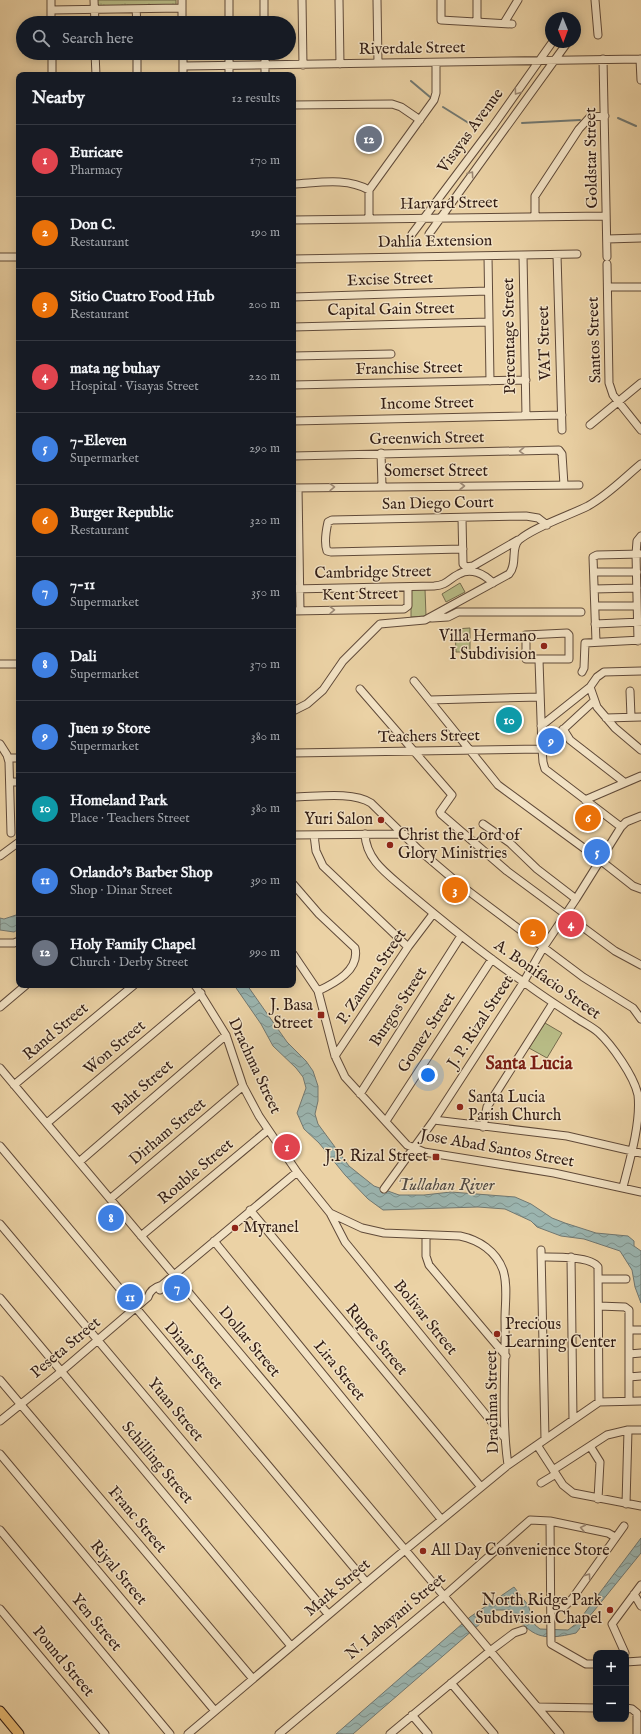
<!DOCTYPE html>
<meta charset="utf-8">
<style>
body{margin:0;font-family:"IM FELL English",serif;background:#20242c;color:#f1f3f6}
.controls{position:absolute;right:12px;bottom:12px;display:grid;overflow:hidden;border-radius:8px;box-shadow:0 2px 10px #0003}
.controls button{width:36px;height:36px;display:grid;place-items:center;padding:0;border:0;border-bottom:1px solid #363941;background:#171b24;color:#f1f3f6;font:20px sans-serif}
.compass{position:absolute;left:545px;top:12px;width:36px;height:36px;border-radius:50%;background:#171b24;box-shadow:0 2px 10px #0003;rotate:179deg}
.you{position:absolute;left:428px;top:1075px;width:14px;height:14px;margin:-10px;border:3px solid #fff;border-radius:50%;background:#1a73e8;box-shadow:0 0 0 6px #1a73e833}
.badge{display:grid;place-items:center;width:26px;height:26px;border-radius:50%;background:#0f766e;color:#fff;font-size:13px;font-weight:700}
.pin{position:absolute;translate:-50% -50%;border:2px solid #fff;box-shadow:0 1px 4px #0006}
.list{margin:0;padding:0;list-style:none}
h2{display:flex;justify-content:space-between;align-items:center;height:52px;margin:0;padding:0 16px;font-size:17px}
h2 small{font-size:13px;font-weight:400;color:#9ea1a6}
.list li{display:grid;grid-template-columns:26px 1fr auto;gap:12px;align-items:center;box-sizing:border-box;height:72px;padding:0 16px;border-top:1px solid #363941}
.list b{display:block;font-size:15px;white-space:nowrap}
.list p{margin:0;font-size:13px;white-space:nowrap;color:#9ea1a6}
.list em{font-size:13px;font-style:normal;color:#9ea1a6}
.icon{flex:none;width:22px;height:22px;fill:none;stroke:currentColor;stroke-width:2;stroke-linecap:round;stroke-linejoin:round}
.map{position:relative;flex:none;width:641px;height:1734px;overflow:hidden}
.search{position:absolute;background:#171b24;box-shadow:0 2px 10px #0003;left:16px;top:16px;width:280px;height:44px;display:flex;align-items:center;gap:10px;box-sizing:border-box;padding:0 14px;border-radius:22px;color:#9ea1a6;font-size:15px}
.panel{position:absolute;background:#171b24;box-shadow:0 2px 10px #0003;left:16px;top:72px;width:280px;height:916px;border-radius:8px}
.map>svg:first-child{display:block}
</style>
<div class="map">
<svg width="641" height="1734" viewBox="0 0 641 1734">
<defs>
<pattern id="park-tufts" width="24" height="20" patternUnits="userSpaceOnUse"><rect width="24" height="20" fill="#b8bc86"/><path d="M3 7l-1-3M5 7V3M7 7l1-3M15 17l-1-3M17 17v-4M19 17l1-3" fill="none" stroke="#9fa173"/></pattern>
<pattern id="water-waves" width="16" height="10" patternUnits="userSpaceOnUse"><rect width="16" height="10" fill="#9bb5b0"/><path d="M0 5q4-4 8 0t8 0" fill="none" stroke="#7f938e"/></pattern>
</defs>
<rect width="100%" height="100%" fill="#ebd2a5"/>
<filter id="stains"><feTurbulence type="fractalNoise" baseFrequency=".005" numOctaves="4"/><feColorMatrix values="0 0 0 0 .2 0 0 0 0 .09 0 0 0 0 .02 0 0 0 .5 -.17"/></filter>
<radialGradient id="worn" r=".72"><stop offset=".6" stop-color="#630" stop-opacity="0"/><stop offset="1" stop-color="#630" stop-opacity=".3"/></radialGradient>
<!-- park -->
<path fill="url(#park-tufts)" stroke="#756c4e" d="M96,0H176V9L97,10Z"/>
<!-- garden -->
<path fill="#b8bc86" stroke="#756c4e" d="M460,583L465,592L446,602L442,594Z
M411,589H425L426,616L411,617Z
M470,628V652H456L455,629Z
M545,1023L562,1033L547,1058L529,1048Z"/>
<!-- water -->
<path fill="url(#water-waves)" stroke="#717872" d="M19,914V929L14,932L0,930V918L4,919Z
M234,985H247L287,1042L306,1061L313,1071L318,1086V1101L315,1114L318,1124L349,1166L374,1186L399,1195H424L451,1192L515,1197L531,1204L552,1218L565,1223L596,1233L628,1236L634,1241V1246L641,1251V1303L635,1287L632,1270L620,1251L584,1239L561,1236L537,1227L531,1221L505,1209L478,1207L383,1210L368,1199L345,1175L319,1143L304,1129L297,1113L306,1088L303,1077L296,1068L273,1046L261,1024Z
M641,1538V1553L576,1633C542,1641 533,1638 510,1610H496L353,1734H336L470,1617L514,1587L528,1605L535,1625L540,1629L568,1630L577,1623Z"/>
<g fill="none" stroke-linecap="round" stroke-linejoin="round">
<!-- stream -->
<path stroke="#717872" stroke-width="2" d="M411,81L430,97
M443,107L475,127
M618,118L636,126
M522,123L580,120"/>
<!-- minor casing -->
<g stroke="#604a39" stroke-width="9">
<path id="minor" d="M51,0V23
M94,0L95,23
M182,0V23
M229,0V23
M264,0V23
M302,0L303,65
M339,0L340,64
M377,0L378,63
M441,0V20L512,24
M595,0L598,35
M136,9L137,23
M51,10L182,8
M477,22V0
M504,23L518,0
M52,53V75
M95,53L96,75
M137,53V75
M183,53V75
M229,53V75
M265,53V75
M603,59L607,257
M640,59L641,80
M183,66L641,59
M293,105L392,104L401,107L420,120
M293,184C318,183 346,177 369,190
M535,217V196L579,129L590,117L605,116
M369,219V190L434,100L436,93V63
M293,220L606,216
M412,234L493,126L551,44
M429,234L567,43
M607,239L641,238
M523,255L526,416
M557,255L562,430
M488,256L490,381
M0,257H19
M293,259L577,254
M607,264L609,383L613,395L641,430
M608,287H641
M293,297L488,291
M293,327L489,322
M293,356L391,354
M293,385L526,380
M293,421L562,415
M590,425L641,383
M381,453L382,486
M293,456L559,450L562,454L564,485
M293,488L579,485
M298,488L300,610
M462,518L463,564L466,567L473,566L518,540
M463,549L331,552L327,551C324,543 326,531 328,522L332,520L526,516L538,518L547,525
M594,572H637
M293,589L434,586C448,585 448,579 459,574C471,567 484,574 493,583
M594,589L637,588
M595,606H637
M293,611L404,609L408,606V587
M432,618L448,617L458,612H581
M595,624L641,622
M567,633L569,635V659H526V635Z
M638,641L636,554L637,541L641,536
M596,642L593,557L597,555L641,554
M539,660L542,749L543,762L545,769L621,827
M0,664H19
M582,672L584,668L585,643L641,640
M414,681L498,785L600,860L633,886L641,889
M590,687L597,707L615,728L641,750
M360,689L452,795L440,812L441,814L507,871L615,951L641,965
M630,691L631,717
M430,700L540,697
M293,711L307,704L323,690L343,661L380,624L425,620L509,574C518,564 510,548 519,540C534,527 570,515 588,506C608,495 624,478 641,464
M606,718L641,717
M541,726L590,687L597,677L604,672L641,671
M563,729L570,740L624,782
M0,744L7,755L9,762L11,833
M293,753L542,749L594,701
M8,758H19
M10,782H19
M293,797C315,797 352,791 371,803L419,850L459,884L583,977L633,1008L641,1019
M585,800L641,776
M483,824L510,843L537,869L576,899
M365,834C366,861 389,875 408,892C446,924 484,955 525,983C541,995 558,1006 575,1017C582,1022 591,1026 598,1032C612,1045 634,1076 638,1095C641,1122 630,1160 623,1187
M293,835L404,834
M314,835L316,851L323,866L408,947
M0,856L19,842
M293,884L319,914L355,948C360,970 335,983 318,991
M0,943H14L19,941
M293,954L318,991L335,1056L345,1077L407,1145L424,1152L554,1173L641,1192
M195,985L226,1035L243,1086L259,1116L297,1172L330,1213L362,1228L384,1233L460,1236C479,1240 496,1251 503,1270C508,1285 505,1303 505,1319C506,1367 501,1417 508,1465
M0,1007L26,985
M335,1056L408,947L433,914
M0,1068L560,1734
M14,1085L134,985
M360,1094L461,936
M434,1120L567,1136L641,1153
M386,1121L492,959
M47,1123L201,993
M483,1127L487,1107L553,1003
M0,1146L366,1582
M79,1162L226,1035
M384,1189L434,1120L523,983L543,948L576,899L621,827L626,822L641,816
M110,1199L243,1086
M250,1210L481,1487
M330,1213L345,1242L504,1437
M0,1224L328,1614
M426,1235V1256L429,1265L506,1356
M141,1236L268,1130
M214,1241L441,1519
M541,1250L545,1439
M542,1257C554,1257 591,1256 598,1267L599,1402
M571,1257L573,1419
M598,1279H626
M160,1290L162,1285L297,1172
M0,1298L291,1646
M599,1306L625,1307L629,1310V1401
M629,1330H641
M629,1354L641,1353
M629,1377L641,1376
M0,1380L253,1679
M0,1421L57,1375L148,1297C150,1290 155,1287 162,1285
M537,1445L563,1485L573,1493L641,1506
M590,1446L600,1462L598,1499
M0,1454L215,1711
M553,1470L607,1435L628,1430H641
M541,1483L556,1474
M626,1504L628,1430
M550,1521L551,1644L586,1664H596
M0,1530L170,1734
M634,1594L641,1606
M0,1609L105,1734
M551,1610L564,1607L572,1599L624,1526
M625,1653L612,1624L641,1585
M626,1662L641,1661
M451,1683L494,1734
M539,1707L596,1708
M626,1708L632,1709L637,1713V1734
M412,1715L428,1734
M188,1734L399,1555L508,1465L599,1402L641,1401
M279,1734L444,1596L530,1520L550,1521L608,1533L615,1537
M390,1734L490,1651L514,1633L523,1630"/>
</g>
<!-- major casing -->
<g stroke="#321d15" stroke-width="11">
<path id="major" d="M0,1711L19,1734"/>
</g>
<!-- minor -->
<use href="#minor" stroke="#f2e2c4" stroke-width="7"/>
<!-- major -->
<use href="#major" stroke="#e6b972" stroke-width="9"/>
</g>
<!-- one-way arrows -->
<defs><path id="oneway-chevron" d="M-2-3.5L2.5 0L-2 3.5" fill="none" stroke-width="1.6" stroke-linecap="round" stroke-linejoin="round"/></defs>
<g stroke="#9c8975">
<use href="#oneway-chevron" transform="translate(517 92) rotate(126)"/>
<use href="#oneway-chevron" transform="translate(471 174) rotate(-54)"/>
<use href="#oneway-chevron" transform="translate(522 451) rotate(179)"/>
<use href="#oneway-chevron" transform="translate(462 486)"/>
<use href="#oneway-chevron" transform="translate(332 487) rotate(-1)"/>
<use href="#oneway-chevron" transform="translate(332 610) rotate(-1)"/>
<use href="#oneway-chevron" transform="translate(583 1528) rotate(-168)"/>
<use href="#oneway-chevron" transform="translate(588 1576) rotate(-55)"/>
</g>
<!-- markers -->
<g fill="#8f2418" stroke="#f2e2c4" stroke-width="1.5">
<circle cx="544" cy="646" r="4"/>
<circle cx="381" cy="820" r="4"/>
<circle cx="390" cy="845" r="4"/>
<rect x="317" y="1011" width="8" height="8" rx="2"/>
<circle cx="460" cy="1107" r="4"/>
<rect x="432" y="1153" width="8" height="8" rx="2"/>
<circle cx="235" cy="1228" r="4"/>
<circle cx="497" cy="1334" r="4"/>
<circle cx="423" cy="1551" r="4"/>
<circle cx="610" cy="1610" r="4"/>
</g>
<g text-anchor="middle" dominant-baseline="central" stroke-width="3" stroke-linejoin="round" paint-order="stroke">
<!-- street labels -->
<g font-size="16" fill="#321d15" stroke="#f2e2c4">
<text transform="translate(412 49) rotate(-1)">Riverdale Street</text>
<text transform="translate(471 131) rotate(-54)">Visayas Avenue</text>
<text transform="translate(592 158) rotate(-91)">Goldstar Street</text>
<text transform="translate(449 204) rotate(-1)">Harvard Street</text>
<text transform="translate(435 242) rotate(-1)">Dahlia Extension</text>
<text transform="translate(390 280) rotate(-2)">Excise Street</text>
<text transform="translate(391 310) rotate(-1)">Capital Gain Street</text>
<text transform="translate(510 336) rotate(-91)">Percentage Street</text>
<text transform="translate(595 340) rotate(-92)">Santos Street</text>
<text transform="translate(545 343) rotate(-92)">VAT Street</text>
<text transform="translate(409 369) rotate(-1)">Franchise Street</text>
<text transform="translate(427 404) rotate(-1)">Income Street</text>
<text transform="translate(427 439) rotate(-1)">Greenwich Street</text>
<text x="436" y="472">Somerset Street</text>
<text transform="translate(438 504) rotate(-1)">San Diego Court</text>
<text transform="translate(373 573) rotate(-1)">Cambridge Street</text>
<text transform="translate(360 595) rotate(-1)">Kent Street</text>
<text transform="translate(429 737) rotate(-1)">Teachers Street</text>
<text transform="translate(372 977) rotate(-56)">P. Zamora Street</text>
<text transform="translate(547 980) rotate(35)">A. Bonifacio Street</text>
<text transform="translate(399 1007) rotate(-57)">Burgos Street</text>
<text transform="translate(481 1022) rotate(-57)">J. P. Rizal Street</text>
<text transform="translate(56 1032) rotate(-40)">Rand Street</text>
<text transform="translate(427 1033) rotate(-57)">Gomez Street</text>
<text transform="translate(115 1048) rotate(-40)">Won Street</text>
<text transform="translate(254 1066) rotate(65)">Drachma Street</text>
<text transform="translate(143 1088) rotate(-41)">Baht Street</text>
<text transform="translate(168 1132) rotate(-40)">Dirham Street</text>
<text transform="translate(497 1149) rotate(10)">Jose Abad Santos Street</text>
<text transform="translate(196 1172) rotate(-40)">Rouble Street</text>
<text transform="translate(425 1318) rotate(51)">Bolivar Street</text>
<text transform="translate(376 1340) rotate(50)">Rupee Street</text>
<text transform="translate(249 1342) rotate(50)">Dollar Street</text>
<text transform="translate(66 1348) rotate(-40)">Peseta Street</text>
<text transform="translate(193 1356) rotate(50)">Dinar Street</text>
<text transform="translate(339 1371) rotate(51)">Lira Street</text>
<text transform="translate(493 1402) rotate(-91)">Drachma Street</text>
<text transform="translate(175 1410) rotate(50)">Yuan Street</text>
<text transform="translate(157 1463) rotate(50)">Schilling Street</text>
<text transform="translate(137 1520) rotate(50)">Franc Street</text>
<text transform="translate(118 1573) rotate(50)">Riyal Street</text>
<text transform="translate(338 1588) rotate(-40)">Mark Street</text>
<text transform="translate(396 1617) rotate(-40)">N. Labayani Street</text>
<text transform="translate(96 1623) rotate(50)">Yen Street</text>
<text transform="translate(63 1662) rotate(50)">Pound Street</text>
</g>
<!-- poi labels -->
<g font-size="16" fill="#321d15" stroke="#f2e2c4" text-anchor="end">
<text x="536" y="637">Villa Hermano<tspan x="536" dy="18">I Subdivision</tspan></text>
<text x="373" y="820">Yuri Salon</text>
<text x="398" y="836" text-anchor="start">Christ the Lord of<tspan x="398" dy="18">Glory Ministries</tspan></text>
<text x="313" y="1006">J. Basa<tspan x="313" dy="18">Street</tspan></text>
<text x="468" y="1098" text-anchor="start">Santa Lucia<tspan x="468" dy="18">Parish Church</tspan></text>
<text x="428" y="1157">J.P. Rizal Street</text>
<text x="243" y="1228" text-anchor="start">Myranel</text>
<text x="505" y="1325" text-anchor="start">Precious<tspan x="505" dy="18">Learning Center</tspan></text>
<text x="431" y="1551" text-anchor="start">All Day Convenience Store</text>
<text x="602" y="1601">North Ridge Park<tspan x="602" dy="18">Subdivision Chapel</tspan></text>
</g>
<!-- water labels -->
<g font-size="17" font-style="italic" fill="#524b44" stroke="#f2e2c4">
<text x="446" y="1185">Tullahan River</text>
</g>
<!-- quarter labels -->
<g font-size="18" font-weight="bold" fill="#7a1f14" stroke="#f2e2c4">
<text x="529" y="1064">Santa Lucia</text>
</g>
</g>
<rect width="100%" height="100%" filter="url(#stains)"/>
<rect width="100%" height="100%" fill="url(#worn)"/>
</svg>
<div class="controls">
<button>+</button>
<button>−</button>
</div>
<svg class="compass" viewBox="-18 -18 36 36"><path d="M0-13l5 13h-10z" fill="#e53935"/><path d="M0 13l5-13h-10z" fill="#9ea1a6"/></svg>
<div class="you"></div>
<div class="pin badge" style="left:287px;top:1147px;background:#e0444e">1</div>
<div class="pin badge" style="left:533px;top:932px;background:#e8710a">2</div>
<div class="pin badge" style="left:455px;top:890px;background:#e8710a">3</div>
<div class="pin badge" style="left:571px;top:924px;background:#e0444e">4</div>
<div class="pin badge" style="left:597px;top:852px;background:#3f7fe0">5</div>
<div class="pin badge" style="left:588px;top:818px;background:#e8710a">6</div>
<div class="pin badge" style="left:177px;top:1288px;background:#3f7fe0">7</div>
<div class="pin badge" style="left:111px;top:1218px;background:#3f7fe0">8</div>
<div class="pin badge" style="left:551px;top:741px;background:#3f7fe0">9</div>
<div class="pin badge" style="left:509px;top:720px;background:#0f9aa8">10</div>
<div class="pin badge" style="left:130px;top:1297px;background:#3f7fe0">11</div>
<div class="pin badge" style="left:369px;top:139px;background:#6b7280">12</div>
<div class="search"><svg class="icon" aria-label="search" viewBox="0 0 24 24"><circle cx="10" cy="10" r="6"/><path d="M15 15l6 6"/></svg>Search here</div>
<section class="panel">
<h2>Nearby<small>12 results</small></h2>
<ul class="list">
<li><span class="badge" style="background:#e0444e">1</span><div><b>Euricare</b><p>Pharmacy</p></div><em>170 m</em></li>
<li><span class="badge" style="background:#e8710a">2</span><div><b>Don C.</b><p>Restaurant</p></div><em>190 m</em></li>
<li><span class="badge" style="background:#e8710a">3</span><div><b>Sitio Cuatro Food Hub</b><p>Restaurant</p></div><em>200 m</em></li>
<li><span class="badge" style="background:#e0444e">4</span><div><b>mata ng buhay</b><p>Hospital · Visayas Street</p></div><em>220 m</em></li>
<li><span class="badge" style="background:#3f7fe0">5</span><div><b>7-Eleven</b><p>Supermarket</p></div><em>290 m</em></li>
<li><span class="badge" style="background:#e8710a">6</span><div><b>Burger Republic</b><p>Restaurant</p></div><em>320 m</em></li>
<li><span class="badge" style="background:#3f7fe0">7</span><div><b>7-11</b><p>Supermarket</p></div><em>350 m</em></li>
<li><span class="badge" style="background:#3f7fe0">8</span><div><b>Dali</b><p>Supermarket</p></div><em>370 m</em></li>
<li><span class="badge" style="background:#3f7fe0">9</span><div><b>Juen 19 Store</b><p>Supermarket</p></div><em>380 m</em></li>
<li><span class="badge" style="background:#0f9aa8">10</span><div><b>Homeland Park</b><p>Place · Teachers Street</p></div><em>380 m</em></li>
<li><span class="badge" style="background:#3f7fe0">11</span><div><b>Orlando's Barber Shop</b><p>Shop · Dinar Street</p></div><em>390 m</em></li>
<li><span class="badge" style="background:#6b7280">12</span><div><b>Holy Family Chapel</b><p>Church · Derby Street</p></div><em>990 m</em></li>
</ul>
</section>
</div>
